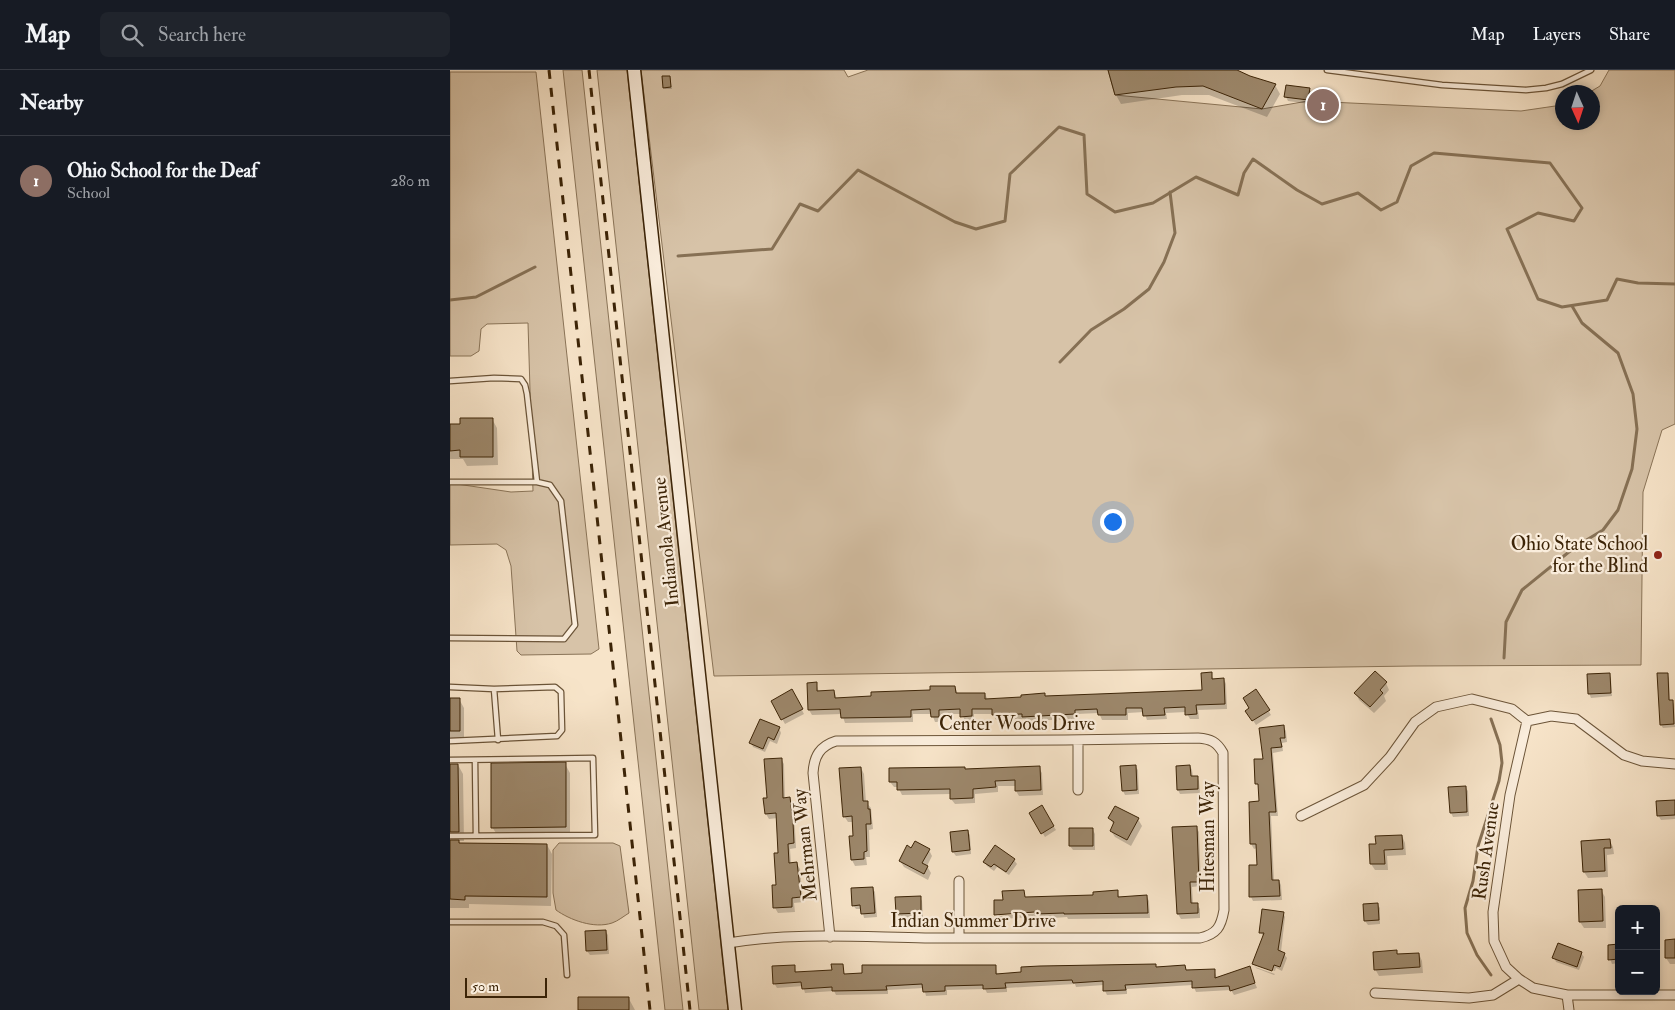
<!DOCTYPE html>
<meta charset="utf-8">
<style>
body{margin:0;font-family:"IM FELL Double Pica",serif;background:#20242c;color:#f1f3f6}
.controls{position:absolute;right:15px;bottom:15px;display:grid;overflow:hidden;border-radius:8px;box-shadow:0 2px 8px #0003}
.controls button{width:45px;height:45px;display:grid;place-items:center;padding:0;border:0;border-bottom:1px solid #363941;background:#171b24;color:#f1f3f6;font:25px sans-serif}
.compass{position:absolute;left:1105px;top:15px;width:45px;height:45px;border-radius:50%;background:#171b24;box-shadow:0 2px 8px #0003;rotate:177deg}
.scale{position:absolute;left:15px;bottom:12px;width:82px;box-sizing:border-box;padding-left:5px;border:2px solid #3c2407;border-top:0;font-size:14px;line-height:18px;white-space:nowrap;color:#3c2407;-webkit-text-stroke:4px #faeddc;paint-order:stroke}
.you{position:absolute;left:662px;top:451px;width:18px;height:18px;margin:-12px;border:4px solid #fff;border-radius:50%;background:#1a73e8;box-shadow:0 0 0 8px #1a73e833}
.badge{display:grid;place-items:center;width:32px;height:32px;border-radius:50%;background:#0f766e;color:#fff;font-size:16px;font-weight:700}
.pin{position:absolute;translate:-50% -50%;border:2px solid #fff;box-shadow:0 1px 5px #0006}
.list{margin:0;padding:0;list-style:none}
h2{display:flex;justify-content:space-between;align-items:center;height:65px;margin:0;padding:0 20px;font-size:21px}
h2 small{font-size:16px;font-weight:400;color:#9ea1a6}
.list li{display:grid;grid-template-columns:32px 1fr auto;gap:15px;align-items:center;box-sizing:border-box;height:90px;padding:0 20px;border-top:1px solid #363941}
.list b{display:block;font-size:19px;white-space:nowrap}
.list p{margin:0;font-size:16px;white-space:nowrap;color:#9ea1a6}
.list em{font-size:16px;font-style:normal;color:#9ea1a6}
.icon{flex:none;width:28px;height:28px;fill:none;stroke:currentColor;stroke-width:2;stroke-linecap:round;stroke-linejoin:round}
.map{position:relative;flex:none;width:1225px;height:940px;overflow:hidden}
header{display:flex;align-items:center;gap:30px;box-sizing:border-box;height:70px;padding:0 25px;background:#171b24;border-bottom:1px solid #363941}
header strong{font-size:24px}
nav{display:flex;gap:28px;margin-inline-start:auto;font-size:18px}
.search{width:350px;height:45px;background:#20242c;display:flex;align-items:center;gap:12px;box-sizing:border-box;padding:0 18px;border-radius:8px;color:#9ea1a6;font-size:19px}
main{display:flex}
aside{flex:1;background:#171b24}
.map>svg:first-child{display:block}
</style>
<header>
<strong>Map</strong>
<div class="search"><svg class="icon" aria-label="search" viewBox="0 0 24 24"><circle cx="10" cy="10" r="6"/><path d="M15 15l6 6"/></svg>Search here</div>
<nav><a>Map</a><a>Layers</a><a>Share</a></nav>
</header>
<main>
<aside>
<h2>Nearby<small></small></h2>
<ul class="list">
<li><span class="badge" style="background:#8d6e63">1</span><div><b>Ohio School for the Deaf</b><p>School</p></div><em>280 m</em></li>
</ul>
</aside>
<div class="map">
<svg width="1225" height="940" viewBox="0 0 1225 940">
<rect width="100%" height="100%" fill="#f7e4c9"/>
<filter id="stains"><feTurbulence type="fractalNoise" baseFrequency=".004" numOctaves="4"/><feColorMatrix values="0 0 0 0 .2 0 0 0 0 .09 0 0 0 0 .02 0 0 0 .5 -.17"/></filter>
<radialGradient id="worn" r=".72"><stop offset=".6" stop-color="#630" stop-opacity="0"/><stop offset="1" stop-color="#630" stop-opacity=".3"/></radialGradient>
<!-- green -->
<path fill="#d7c3a8" stroke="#8a7458" d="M113,0H132L233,940H215Z
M147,0H177L278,940H249Z
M191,0H394L398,7L418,0H658L665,25L812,39L858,31L1071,41L1112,35V52H1142V22H1140L1150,16L1159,0H1225V354L1212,360L1193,422L1191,595L964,596L264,606Z
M0,2H86L149,579L141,584L71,585L67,581L61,496L56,480L47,474L0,475V413L61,422L83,421L78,253L37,254L31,259L29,281L21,286H0Z
M109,773H163L170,776L179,843C174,846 168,851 162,853C144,859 120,850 106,840L103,823V780Z"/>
<!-- shadow -->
<path fill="#0003" d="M660,0H784L800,8L825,15L830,24L817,47L759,25H732L671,34L666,25Z
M220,7L222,19H215L214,18Z
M859,19L862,23L860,34L838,31L836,27Z
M42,349L47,358L48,395L17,396L13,389H0V356L11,355Z
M761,604L764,610L774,609L776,614L777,639L748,640L749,649H740L736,642L716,643L717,649L697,650L694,642L678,643V650H652L649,643L627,644V649L576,651L574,649L546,650L543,644H524V651H515L512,644H491V652H485L482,644H463V652L395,653L392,644L362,645L359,640L358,614L366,613L369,622L384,621L387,629L481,622L505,617L508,624H535L538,630L753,621Z
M1159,604L1161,609L1162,626L1141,628L1139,623Z
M1217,604L1219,608L1220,631H1222L1224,634L1225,657L1213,658L1211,655Z
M936,613L939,620L934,626L936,631L924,643L909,630L906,623Z
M342,621L354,644L335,654L322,631Z
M806,621L821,645L806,655L797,641L801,638Z
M0,629H9L14,638V670H0Z
M833,656L836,661L837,672L832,673L833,681L823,683L828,746H821L824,811H829L831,815L832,830L803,831L801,827L808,796L807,778L804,779L801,774L810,733L809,718L807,713L815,690L810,659Z
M329,658L331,663L327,674L320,671L315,682L303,677L301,673Z
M331,689L334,694L335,729H339L342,734L345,759L346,778L340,779L341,794H347L350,799L353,832L344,833L345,842L328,843L325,838L330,784L328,748L319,749L316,744L318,729Z
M115,694L120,703V766H48L42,757Z
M0,695H8L13,704L14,771H9L10,774L97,775L102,784L101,836L19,834V838H0Z
M685,696L688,700L689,724L675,725L673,721Z
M740,696L742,700L743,707H747L749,711L750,723L730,724L728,720Z
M411,698L414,704L416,732L421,738L423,759L419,760L420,787H416L417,795L405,796L402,790L404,767V752H398L394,746Z
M589,698L592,703L593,725L569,726L566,721V716H548V722L525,724V733L505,734L501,729V724L452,725L448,717H444L440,712L515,700Z
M1015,717L1018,721L1019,746L1003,747L1001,743Z
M1225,731V749L1211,750L1208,745Z
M591,737L606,760L595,767L580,743Z
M660,748L688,749L692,756L681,776L665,767L661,761L664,756Z
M746,757L749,762L751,816L742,817L743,834H747L750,839V848L731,849L728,844Z
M643,760L645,764V780H623L620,776Z
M517,761L520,765L521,784L506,786L503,782Z
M952,766L955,773L956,785L937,786L938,800H925L921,794L927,775Z
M1160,771L1163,777L1164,784L1157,785L1158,807L1138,808L1134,802Z
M545,777L564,790L567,794L559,805L547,797L544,801L537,796L535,792Z
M462,779L479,780L482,786L477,796L481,803L478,810L454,797L450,791Z
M422,818L425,822L427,847L414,848L412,839H406L403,835Z
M1151,820L1155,827L1156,858H1134L1130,852Z
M573,822L576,828L644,826V823L667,822L670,828L697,827L699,831L700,848L618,849L617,847L589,849L588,847L548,849L547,846L591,843V841L546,843V845L545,832L554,831V823Z
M470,827L472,831L473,847L450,848L447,844Z
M927,834L930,838V854L918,855L915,851Z
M833,843L835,847L831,882L834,884L837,888L832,901L826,898L825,901L805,894V897L825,904L824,905L806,898L804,894L814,867L810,862Z
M155,861L158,865L159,884L140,885L137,881Z
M1225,871V894H1220L1216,888Z
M1169,875V893L1162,894L1160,889Z
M946,881L949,886L969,884L972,891L973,903L929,906L925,899Z
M1131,883L1134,887L1129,900L1106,892L1104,887Z
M392,895L395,905L545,896L548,905L705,895L707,898L735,897L737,902L764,900L767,908L799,898L807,918L784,925L781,920L746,922L743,915L677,919V924L657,925L655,921L654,915L626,917L625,914L557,918V922L537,923L535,919L497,920V925L476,926L474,918L438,920V924L386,925L384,921L355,923L353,916L327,918L324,913L344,896L347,903L383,901Z
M179,929L185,940H129Z"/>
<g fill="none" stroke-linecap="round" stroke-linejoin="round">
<!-- stream -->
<path stroke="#867054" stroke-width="3" d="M228,186L322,179L350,134L368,141L408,100L505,152L526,159L555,151L560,104L609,57L634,65L637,124L665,142L703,133L746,107L788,125L794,103L803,89L847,120L872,134L908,123L931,140L947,132L961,96L984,83L1100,93L1132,138L1124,151L1088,143L1057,159L1088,229L1112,237L1157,230L1167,209L1188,213L1225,214
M0,230L26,227L85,197
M610,292L641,260L674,239L699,219L714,192L725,163L720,122
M1054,588L1056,552L1072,520L1125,477L1153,460L1168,440L1182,399L1187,359L1183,324L1168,283L1132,253L1122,236
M1041,649L1050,675L1052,693L1049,711L1028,776L1023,811L1015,838L1017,863L1027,885L1041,905"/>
</g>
<!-- building -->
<path fill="#9d886c" stroke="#3c2407" d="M658,0H787L800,6L826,14L812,39L753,16L726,17L665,25Z
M212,6H220L221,17L213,18Z
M836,15L860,18L858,30L834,27Z
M10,348H43V387H10V380L0,381V354H10Z
M925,601L937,612L930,620L933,623L920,637L904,623Z
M762,602V609L774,608L775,634L746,635L747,644L735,645V637L714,638L715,645L693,646L692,638H676V645H648L647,639L625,640V644L572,647V644L542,645V639H522V646L510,647V639L489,640V647H481L480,639L461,640V647L391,648L390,639L358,640L357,613L367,612V621L384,620L385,628L421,626V622L480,620V616H505L506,623H535V629L571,627V625L595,623V626L752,620L751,603Z
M1160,603L1161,623L1138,624L1137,604Z
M1207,603H1218L1219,630H1223L1224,654L1210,655Z
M342,619L353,639L331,650L321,631Z
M806,619L820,640L802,651L795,641L799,638L793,628Z
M0,628H10V661H0Z
M310,649L330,657L324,670L318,667L313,679L299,673Z
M834,655L835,668H830L832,677L821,678L826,742H819L822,810H829L830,826L799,827V795H807L806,774H800L799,732L809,731L808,714H805L804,689H813L809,658Z
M332,688L333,728L340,727L343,752L344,773L338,774L339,793L347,792L351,827L342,828V837L323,838L322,815H326L324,783H328L326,743L315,744L313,728H317L314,689Z
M116,692V757L41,758V693Z
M0,694H8L9,762H0Z
M686,695L687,720L672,721L670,696Z
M740,695L741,706H748V719L727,720L726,696Z
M590,696L591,720L565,721V710L545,711L546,717L523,719V728L500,729V719L447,720V712H439V698L515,697V699Z
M411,697L413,731H418V739H420L421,754H416L417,781L414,782V789L401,790L399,766H403L402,746L393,747L389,698Z
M1016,716L1017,742L1000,743L998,717Z
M1225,730V745L1207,746L1206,731Z
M592,735L604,756L591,764L579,743Z
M665,736L689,748L677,770L660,761L664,752L658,748Z
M747,756L749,812H740L741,833H748V843L727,844L722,757Z
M619,758H643V776H619Z
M518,760L520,780L502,782L500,762Z
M952,765L953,779L934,780L935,794H920L919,774H926L925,766Z
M1160,769L1161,778H1154L1155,801L1133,802L1131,771Z
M0,770H9V773L97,774V827L15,826V830L0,829Z
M465,771L480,779L472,793L478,796L474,804L449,791L457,775L461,778Z
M545,775L565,789L556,802L544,794L541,797L533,792Z
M423,817L425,843L411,844L410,835L402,836L401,818Z
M1152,819L1153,851L1129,852L1128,820Z
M574,820L575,827L643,825V822L668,820V827L697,825L698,843L614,844V843L585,844V842L544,845V830H553L552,821Z
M471,826V843L446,844L445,827Z
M928,833L929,850L914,851L913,834Z
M812,839L834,842L828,880L835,883L830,897L824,895L822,901L802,894L814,863H809Z
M156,860L157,880L136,881L135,861Z
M1225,869V888H1215V870Z
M1108,873L1132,882L1127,897L1102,888Z
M1169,874V889L1158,890V875Z
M947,880V884L969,883L970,897L924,900L923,882Z
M381,894H393L394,904L412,903V895H546V904L571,902V897L590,896L706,894V897L735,895L736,900L765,899V908L800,896L805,913L780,921L779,916L742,918V911L675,915L676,920L653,921V911L623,913L622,910L555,913L556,918L533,919V915L495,916V921L473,922L472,914L436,916L437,920L382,921V917L352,919L351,912L323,914L322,896L345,895V902L382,900Z
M128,927H179V940H128Z"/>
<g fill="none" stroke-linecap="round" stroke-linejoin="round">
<!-- lane casing -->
<g stroke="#6b5438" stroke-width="7">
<path id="lane" d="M877,0L992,15L1076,20L1096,18L1112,14L1141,0
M0,311L44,308L71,309L75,315L77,324L87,412
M0,412H87L100,415L111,431L125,555L114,569L0,568
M0,617L44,619
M0,671L107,666L112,660L111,622L105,617L44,619L48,670
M0,690L143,688L145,765L0,766
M25,690L26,766
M0,852H93L106,856L114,865L117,905"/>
</g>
<!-- street casing -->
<g stroke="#6b5438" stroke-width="11">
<path id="street" d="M628,670V720
M851,746L914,715L940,687L965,652L986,637L1022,629L1062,639L1077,651L1101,646L1126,649L1174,685L1192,691L1225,694
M509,811V868
M278,873C343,862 409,867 475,868C567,868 658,868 750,868C767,864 771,857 774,840L773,683C767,672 761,669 748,668L615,670L386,671C370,676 364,686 363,703L380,867
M1069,909L1056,897L1044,871L1043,842L1060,725L1077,651
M925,923L1019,928L1043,925L1069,909L1083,918L1117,925H1225
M1117,925L1119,940"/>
</g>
<!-- secondary casing -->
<g stroke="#3c2407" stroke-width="15">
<path id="secondary" d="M184,0L285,940"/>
</g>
<!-- lane -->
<use href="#lane" stroke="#faeddc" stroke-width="4.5"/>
<!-- street -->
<use href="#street" stroke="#faeddc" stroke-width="9"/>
<!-- secondary -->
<use href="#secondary" stroke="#faeddc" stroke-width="12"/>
<!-- rail -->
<path stroke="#3c2407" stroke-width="3" stroke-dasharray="9 9" stroke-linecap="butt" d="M99,0L200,940
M139,0L240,940"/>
</g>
<!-- markers -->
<circle fill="#8f2418" stroke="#faeddc" stroke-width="2" cx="1208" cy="485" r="5"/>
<g text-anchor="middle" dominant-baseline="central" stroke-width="4.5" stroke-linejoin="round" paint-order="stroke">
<!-- street labels -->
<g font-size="19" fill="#3c2407" stroke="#faeddc">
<text transform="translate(216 472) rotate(-96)">Indianola Avenue</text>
<text x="567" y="654">Center Woods Drive</text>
<text transform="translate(758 767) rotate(-90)">Hitesman Way</text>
<text transform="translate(355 775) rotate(-96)">Mehrman Way</text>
<text transform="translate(1036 781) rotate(-82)">Rush Avenue</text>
<text x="523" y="851">Indian Summer Drive</text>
</g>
<!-- poi labels -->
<g font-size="19" fill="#3c2407" stroke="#faeddc" text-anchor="end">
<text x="1198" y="474">Ohio State School<tspan x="1198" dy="22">for the Blind</tspan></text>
</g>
</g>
<rect width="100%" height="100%" filter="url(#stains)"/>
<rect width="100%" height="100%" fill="url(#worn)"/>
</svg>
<div class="controls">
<button>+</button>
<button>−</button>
</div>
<svg class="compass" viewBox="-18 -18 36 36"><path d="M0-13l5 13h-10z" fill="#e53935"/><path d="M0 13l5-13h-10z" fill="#9ea1a6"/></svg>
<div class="scale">50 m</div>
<div class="you"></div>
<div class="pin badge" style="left:873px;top:35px;background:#8d6e63">1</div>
</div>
</main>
